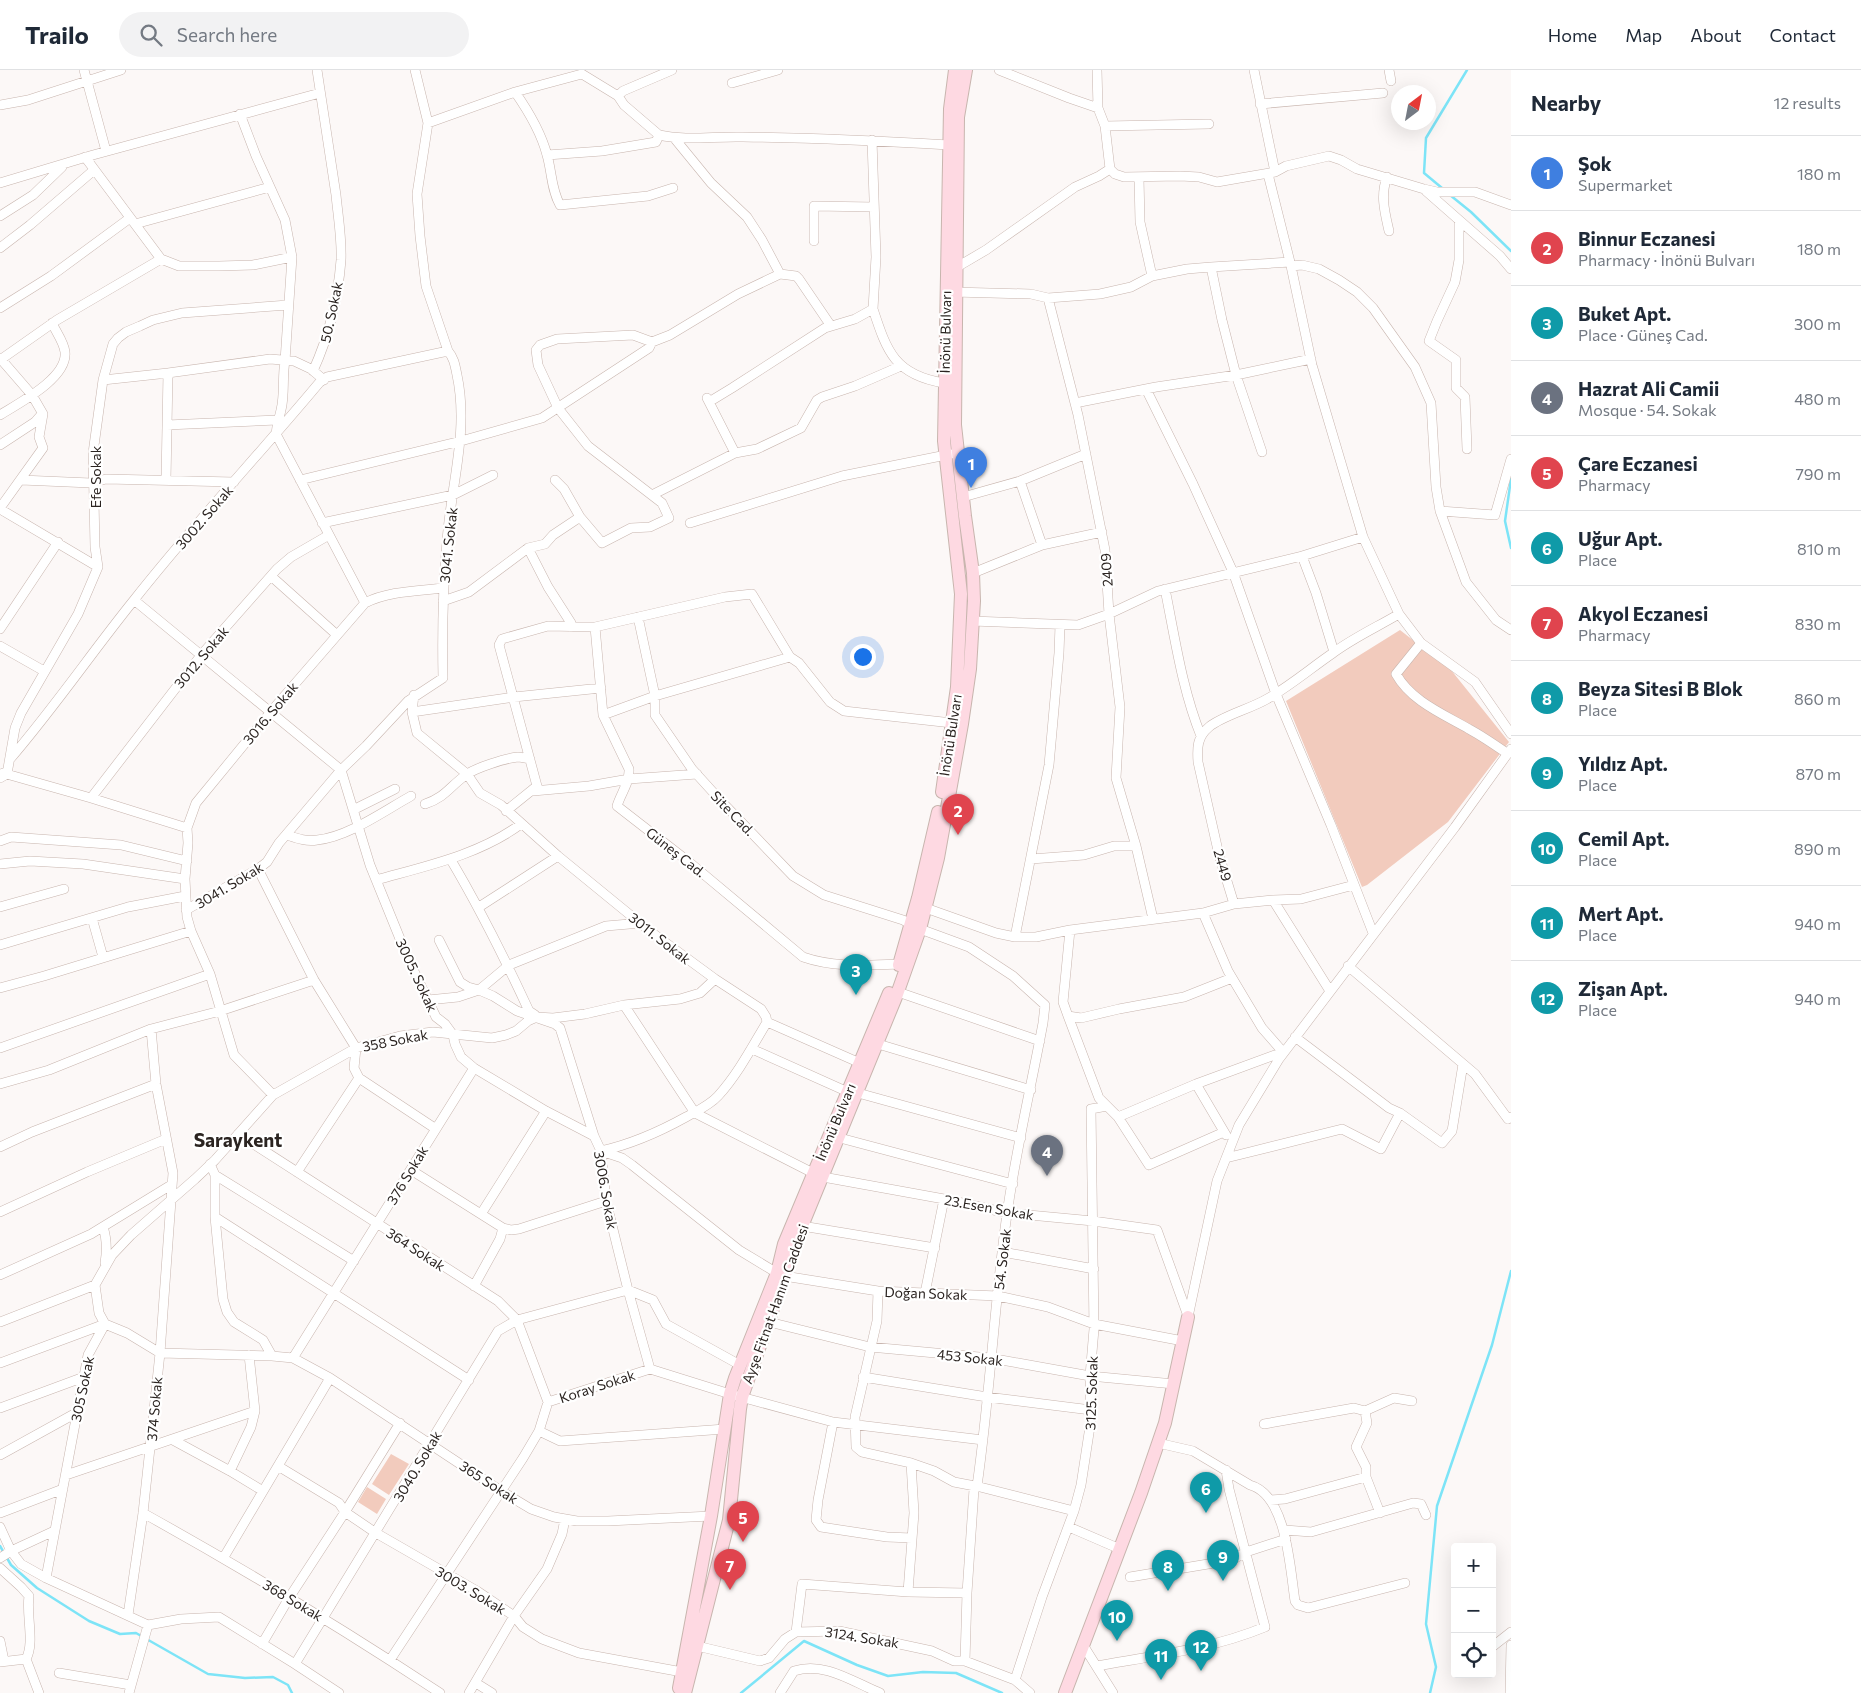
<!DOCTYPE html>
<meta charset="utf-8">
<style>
body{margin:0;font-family:Commissioner,sans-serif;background:#f2f2f3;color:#1f2937}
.controls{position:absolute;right:15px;bottom:15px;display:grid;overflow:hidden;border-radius:5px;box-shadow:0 5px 20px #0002}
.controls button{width:45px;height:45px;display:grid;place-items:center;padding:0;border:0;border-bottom:1px solid #e0e1e3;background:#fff;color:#1f2937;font:25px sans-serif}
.compass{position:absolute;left:1391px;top:15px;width:45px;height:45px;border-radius:50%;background:#fff;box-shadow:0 5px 20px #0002;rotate:32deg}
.you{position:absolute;left:862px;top:586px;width:18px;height:18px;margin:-12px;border:4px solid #fff;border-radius:50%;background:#1a73e8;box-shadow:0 0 0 8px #1a73e833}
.badge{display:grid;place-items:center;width:32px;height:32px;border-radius:50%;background:#2563eb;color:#fff;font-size:16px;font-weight:700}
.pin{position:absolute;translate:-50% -41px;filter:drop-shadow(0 1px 2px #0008)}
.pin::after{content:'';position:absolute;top:26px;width:18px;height:15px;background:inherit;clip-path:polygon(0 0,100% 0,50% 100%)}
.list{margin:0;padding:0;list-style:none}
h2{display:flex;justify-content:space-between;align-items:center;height:65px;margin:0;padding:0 20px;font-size:21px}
h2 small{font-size:16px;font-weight:400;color:#747a83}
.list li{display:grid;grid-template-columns:32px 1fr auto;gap:15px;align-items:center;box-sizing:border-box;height:75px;padding:0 20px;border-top:1px solid #e0e1e3}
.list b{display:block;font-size:19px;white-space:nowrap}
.list p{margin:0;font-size:16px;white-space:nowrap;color:#747a83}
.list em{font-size:16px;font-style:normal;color:#747a83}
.icon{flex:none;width:28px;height:28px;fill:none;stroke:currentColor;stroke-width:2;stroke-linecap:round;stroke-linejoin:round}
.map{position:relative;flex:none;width:1511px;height:1623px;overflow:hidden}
header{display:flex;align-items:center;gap:30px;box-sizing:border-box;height:70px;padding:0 25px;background:#fff;border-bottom:1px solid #e0e1e3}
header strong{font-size:24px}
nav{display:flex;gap:28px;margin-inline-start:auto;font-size:18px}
.search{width:350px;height:45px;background:#f2f2f3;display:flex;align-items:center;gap:12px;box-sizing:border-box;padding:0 18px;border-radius:28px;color:#747a83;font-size:19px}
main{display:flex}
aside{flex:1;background:#fff}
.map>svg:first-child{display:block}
</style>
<header>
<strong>Trailo</strong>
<div class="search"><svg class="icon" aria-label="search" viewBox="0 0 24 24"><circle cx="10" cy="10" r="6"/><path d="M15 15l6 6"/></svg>Search here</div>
<nav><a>Home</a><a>Map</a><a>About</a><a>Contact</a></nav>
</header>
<main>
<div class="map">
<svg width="1511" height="1623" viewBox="0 0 1511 1623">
<rect width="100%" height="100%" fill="#fcf8f7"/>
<!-- green -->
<path fill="#f2cbbd" d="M1400,560L1451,600L1509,672L1448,752L1367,815L1362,817L1286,631Z
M391,1384L409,1394L389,1425L372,1414Z
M367,1417L386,1429L377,1444L358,1432Z"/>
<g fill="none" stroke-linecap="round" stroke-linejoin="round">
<!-- stream -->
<path stroke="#7de4f7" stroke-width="2.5" d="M1442,118L1424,103L1426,68L1467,0
M1450,125L1471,142L1511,181
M1511,409L1505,451L1511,478
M0,1476L11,1495L37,1518L89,1551L120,1564L136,1563L208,1604L245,1608L273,1607L288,1615L292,1623
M741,1623L804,1571L857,1595L888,1606L923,1602L956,1603L1002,1623
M1430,1623L1436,1597L1426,1554L1437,1436L1492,1275L1511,1201"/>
<!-- street casing -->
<g stroke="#c8b5ae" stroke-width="10">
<path id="street" d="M84,0L106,81
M999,0L1069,28L1098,38L1105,56L1110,99L1115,104L1124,107L1180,106L1199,107L1217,112L1275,102L1286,96L1329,86L1341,90L1357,99L1424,119L1437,122H1475L1511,135
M1097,0L1098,38
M1254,0L1275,102
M1389,0L1391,11
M732,13L778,0
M515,22C529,42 541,62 547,85C552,102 551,119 560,135L648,126L673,118
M618,26L623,21L672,0
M1260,34L1383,23
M0,35L28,30L121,0
M240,44L256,86L285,150L292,187L285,291C282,307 285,324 281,340C279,349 277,354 276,364L365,533
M428,53L515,22L582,4L618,26L624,35L659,65
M1105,56L1209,54
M675,69L711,113L747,147L762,170L780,204
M872,70L876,187L873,239
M547,85L602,81L656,72L659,65C686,71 715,66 743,67C812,68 880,71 949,75
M85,87L161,189L179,196H219L253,195L292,187
M1268,104L1291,196L1312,295L1363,467L1399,544L1421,573L1475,612L1511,664
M1387,107C1380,126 1385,143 1389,161
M1139,108L1140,152L1152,206
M0,113L93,85L320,23
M1426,121L1459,150V190L1455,212L1437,251L1429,271L1456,290V318L1465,327L1467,379
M0,146L33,125L62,97
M1459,150L1500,186L1511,199
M135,154L270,117
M814,171V136L874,137
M0,178L30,155L94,100
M1291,196L1302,195L1319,199L1339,210L1357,222L1373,238L1415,297L1431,333L1436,417L1440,441L1466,512L1496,550L1511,560
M957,197L986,180L1075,117L1099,106L1110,99
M1211,197L1290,192
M953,222L1031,224L1048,228L1100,224L1131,217L1152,206L1187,199L1211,197L1222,250L1236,305L1262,382
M1048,228L1078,345L1105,480L1109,544L1120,637L1116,708L1136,776L1153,849
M0,238L51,206L130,148
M0,288L32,325L43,344L39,367L43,378L0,438
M0,290L57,250L161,189
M313,301C329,266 338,228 341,190C342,169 338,146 336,125C330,83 323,42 317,0
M103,310L168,303L270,289L294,291L311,299L324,310
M1146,319L1193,414L1233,502L1276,624L1331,755L1373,863
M707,328L735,383
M709,332L732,318L825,258L855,249L873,239C887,282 895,305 944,313
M1075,333L1156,317L1236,305L1311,289
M0,345C19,333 68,308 65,282C64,272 56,262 52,253
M167,355L277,350
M0,375L35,352L42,344
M21,410L91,413L106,409L234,412
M166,410L168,303
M300,410L461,371L542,348L649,278L652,272L670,265L738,224L780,204L796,206L799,209L831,256
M555,410L564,419L580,447L602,473L631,458L650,457L669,448L662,433L588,376L558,338L538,295L536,280L540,275L557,269L633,265L652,272
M1020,411L1042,475
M652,425L735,383L757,379L801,358L817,330L822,327L855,316L901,296
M963,427L1020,411L1086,384
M0,439L98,497
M1440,441L1495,445L1511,389
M322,453L453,425L493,405
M690,453L842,406L951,384
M528,478L548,517L571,553V557
M1302,486L1316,523L1334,582
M973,503L1042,475L1102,462
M271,506L337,565
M1165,519C1175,568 1182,619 1201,666
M134,530L341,700L370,795L409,891L436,947L445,954L453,965L455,974L461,987L474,998L546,1041L594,1066
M443,531L469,522L528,478L545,474L553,465L580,447
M638,547L655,626V645L692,699L721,731L793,806L824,825L903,850L920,859L969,877L1013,906L1045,935L1043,953C1031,1017 1016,1080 1007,1144C994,1234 990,1326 977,1416L974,1419L967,1523L965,1591
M972,551L1078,555L1109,544L1158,521L1302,486L1363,467
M595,557L603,645L629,699C630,712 621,723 617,736L689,792L803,887C835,898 866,895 900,894
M0,559L58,472
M1421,573L1396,604C1411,631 1443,644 1469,659C1482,666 1495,675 1508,684
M0,576L44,601
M414,625L412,642L417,663L467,704L480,723L501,735L558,786L651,862L715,909L761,939L766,947L767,952C752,977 738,1004 718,1026C710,1035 697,1041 686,1047C659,1062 632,1074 601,1081
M412,642L514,627L601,618
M603,645L655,626L790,587
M10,689C54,638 92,582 134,530C193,455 258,386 319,313L327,307L448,281
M3,703L91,728L187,758
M0,708L7,704L15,658L21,643L78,544L98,497L95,477L93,383L103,310L113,274L118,268L126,262L140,256L153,250L182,243L288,235
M533,721L589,716L629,709L697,704
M91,728L202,584L277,499L291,487L329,465
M425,734C446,727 450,716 466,705C475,698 506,688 518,687C522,687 526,689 530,689
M353,740L395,719
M506,741L537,716L499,575L502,569L548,556L595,557L725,527L752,524L790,587L799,593L830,632L844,641L952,653
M287,765C296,768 306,772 317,770C348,767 384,741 411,726
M0,771L11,767L121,775L187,791
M1031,789L1084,785L1114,776H1136
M451,790C480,839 505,889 529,941L535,945
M0,794L30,791L83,794L185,809
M376,810C426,796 479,785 521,754
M1273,830L1301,829L1354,815
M1234,834L1273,830L1330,921
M920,836L996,863L1015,867H1036L1070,860L1203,843L1234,834L1219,785L1198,692C1197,678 1197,667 1209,657C1222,646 1250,639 1267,629C1290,616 1311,598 1333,583C1353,568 1377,557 1399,544
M0,837L64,819
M479,837L558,786
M186,840L258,799L267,792L279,773L341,700L366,676L408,631L443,608C442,563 443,517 447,471C451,415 469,361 457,305C455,295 454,288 448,281L426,216L420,166L417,124L428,53L415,0
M92,848L103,887
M1070,860L1063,932L1068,946L1099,1028L1118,1047L1149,1095L1224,1062
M1015,867L1049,695L1059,583L1060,555
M439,870L460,912L468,917L479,920L493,926L517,941L555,954L560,958L594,1066L601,1081L606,1131L628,1220L650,1299L730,1324L833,1352L983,1370
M0,875L128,837L185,826
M1348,896L1475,1004L1508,1049L1511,1047
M0,918L44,906L191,861
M898,922L1040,971
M428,930L458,927L479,920L509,895L606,856L641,853
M624,935L695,1043L813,1103
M1068,946L1081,948L1119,939L1184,927L1232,908
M767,952L860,993
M1295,967L1389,1038L1400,1043L1442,1073L1452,1061L1463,994
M878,974L1031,1020
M0,978L210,904
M752,979L848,1022
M359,1008L436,1059
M0,1014L49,1000L151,959L220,941L314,910
M1196,1014L1226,1065
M858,1023L1021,1068
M273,1025L234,985L210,904L191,861L187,847L185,809L188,773L187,758L196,733L274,638L365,533C388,521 418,521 443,518
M1118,1047L1196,1014L1283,982L1262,958L1228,901L1203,843
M238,1064L498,1231L517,1250L548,1332
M840,1068L1013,1114
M0,1077L32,1062L156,1014
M601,1081L622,1088L632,1095L739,1180L777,1203
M1226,1088L1342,1059L1381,1079L1400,1043
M210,1094L215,1105V1147L223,1229L227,1242L234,1252L263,1270L272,1286
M411,1100L503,1158
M297,1102L359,1008L354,998L356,978L400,966L433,962L492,968L506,965L516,961L528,951L537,947L553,948L585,944L624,935L680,929L700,923L715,909
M215,1105L354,1191
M823,1107L944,1129L1007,1143L1093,1151L1157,1160L1188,1246
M0,1142L87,1102L166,1069
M481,1144L546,1041
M215,1147L469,1310
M802,1156L935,1178
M103,1157C107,1169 107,1181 105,1193
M1003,1182L1094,1199
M0,1205L91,1164L171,1115
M784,1206L878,1221L998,1226L1048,1237L1094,1254L1183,1271
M474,1216L500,1169L503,1158L511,1160L519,1159L606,1131
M878,1221L877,1251L855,1347L856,1377L862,1382L911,1393L934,1401L954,1412L980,1417L1074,1441
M925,1223L944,1129
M1188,1247L1217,1111L1239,1055L1279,989L1455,757L1511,679
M0,1252L95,1215
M769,1252L870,1277L990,1288L1090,1306L1174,1314
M105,1254L127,1263L160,1283L272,1286L293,1288L330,1308L501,1421L531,1439L554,1447L577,1451H608L711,1446
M105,1254L99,1243L95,1215L112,1185L131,1165L195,1109L215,1090L273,1025L356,978L314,910L258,799
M293,1288L474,998
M0,1293L105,1254
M863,1307L987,1327L1091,1340
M0,1338L84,1307
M833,1352L818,1430L816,1450L821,1457L887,1467L912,1468
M1264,1354L1354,1338L1365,1341
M539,1361L560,1371L725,1359
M173,1370L230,1401L263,1421
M1158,1373L1193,1381L1250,1415C1287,1425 1290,1499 1295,1531L1298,1535L1308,1538L1405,1513
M0,1385L76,1343
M278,1396L339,1433L345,1442L376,1463L477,1521L514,1546L523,1557L542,1569L579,1583L682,1602
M230,1401L251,1357L255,1341L249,1285
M66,1405L255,1341
M1270,1430L1285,1429L1366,1407
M0,1443L63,1419
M143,1443C244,1499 343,1559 440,1623
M1380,1443L1366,1407V1397L1356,1377L1367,1353L1365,1341L1394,1328L1412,1331
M0,1457L11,1481L21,1494L46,1508L148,1555L181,1549L219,1547L295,1594L339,1623
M1069,1457L1120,1479
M1285,1460L1311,1462L1413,1433L1421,1434L1426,1445
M224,1487L330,1308
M0,1488L11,1481L54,1461
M0,1498L21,1517L29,1526C26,1545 35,1573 26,1589L39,1623
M1130,1507L1232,1490L1246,1482L1286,1469
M46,1508L88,1285L105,1254
M908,1522L914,1443L911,1393
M128,1545L143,1443L150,1378L160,1283L173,1103L156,1014L151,959
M796,1562L802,1514L908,1522L967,1523
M0,1571L4,1591
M262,1574L289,1528L345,1442L400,1353
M1083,1575L1113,1623
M697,1576L760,1591L769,1588L785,1569L796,1562L839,1561L932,1581L954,1591H965L1015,1610L1030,1623
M1492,1577L1511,1562
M390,1590L523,1388L539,1361L548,1332L650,1299
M0,1592L26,1589
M295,1594L498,1261L517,1250L628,1220L653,1230L666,1254L740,1295
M1097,1596C1153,1586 1212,1579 1265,1557L1229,1419L1226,1400
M59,1603L131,1615
M1015,1610L1042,1527L1074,1441L1081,1415L1091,1350L1090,1306L1094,1259L1091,1039L1107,1036
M476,1613L492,1623
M129,1623L148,1555
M469,1623L514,1546L547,1499L562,1464L565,1449
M780,1623L794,1601C824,1591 853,1612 880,1623
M1510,1623L1511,1575"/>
</g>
<!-- secondary casing -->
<g stroke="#c8b5ae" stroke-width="14">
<path id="secondary" d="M942,722L957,617L961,524L944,371L950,39L955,0
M899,895L918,828L938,742
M679,1618L711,1446L730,1324L735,1308L777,1203L784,1174L889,923
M685,1623L729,1450L740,1339L742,1327L802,1156L896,927L920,859L938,788L962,654L970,599L974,531L973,503L965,446L955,355L958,47L966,0
M1065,1623L1141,1423L1165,1353L1188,1247"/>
</g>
<!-- street -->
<use href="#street" stroke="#fff" stroke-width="9"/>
<!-- secondary -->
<use href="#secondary" stroke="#fed9e2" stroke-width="12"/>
</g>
<g text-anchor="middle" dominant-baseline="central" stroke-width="4.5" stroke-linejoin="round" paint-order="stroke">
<!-- street labels -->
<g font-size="14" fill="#2b2421" stroke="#fff">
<text transform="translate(331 242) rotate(-78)">50. Sokak</text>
<text transform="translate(945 262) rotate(-89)">İnönü Bulvarı</text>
<text transform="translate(95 407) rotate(-90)">Efe Sokak</text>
<text transform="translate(204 447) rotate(-49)">3002. Sokak</text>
<text transform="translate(448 475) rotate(-84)">3041. Sokak</text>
<text transform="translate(1106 500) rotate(-94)">2409</text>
<text transform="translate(201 587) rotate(-50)">3012. Sokak</text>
<text transform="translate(270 643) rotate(-50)">3016. Sokak</text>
<text transform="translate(950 665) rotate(-81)">İnönü Bulvarı</text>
<text transform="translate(733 743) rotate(46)">Site Cad.</text>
<text transform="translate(676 782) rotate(38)">Güneş Cad.</text>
<text transform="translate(1223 795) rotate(74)">2449</text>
<text transform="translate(229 815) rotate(-31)">3041. Sokak</text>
<text transform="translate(660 868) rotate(38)">3011. Sokak</text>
<text transform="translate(417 905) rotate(65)">3005. Sokak</text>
<text transform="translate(395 970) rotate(-11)">358 Sokak</text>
<text transform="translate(835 1052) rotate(-67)">İnönü Bulvarı</text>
<text transform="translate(407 1105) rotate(-59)">376 Sokak</text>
<text transform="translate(606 1120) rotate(80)">3006. Sokak</text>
<text transform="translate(989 1137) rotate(10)">23.Esen Sokak</text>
<text transform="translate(416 1179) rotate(33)">364 Sokak</text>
<text transform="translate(1002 1189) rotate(-83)">54. Sokak</text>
<text transform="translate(926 1223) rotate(2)">Doğan Sokak</text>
<text transform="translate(775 1234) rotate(-70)">Ayşe Fitnat Hanım Caddesi</text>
<text transform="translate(970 1287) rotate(6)">453 Sokak</text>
<text transform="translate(597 1316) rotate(-18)">Koray Sokak</text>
<text transform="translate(82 1319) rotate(-78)">305 Sokak</text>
<text transform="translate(1091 1323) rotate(-88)">3125. Sokak</text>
<text transform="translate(154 1339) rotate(-85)">374 Sokak</text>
<text transform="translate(417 1396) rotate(-59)">3040. Sokak</text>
<text transform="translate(489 1412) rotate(33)">365 Sokak</text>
<text transform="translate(471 1520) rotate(31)">3003. Sokak</text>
<text transform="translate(293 1530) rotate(31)">368 Sokak</text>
<text transform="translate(862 1567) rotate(9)">3124. Sokak</text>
</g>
<!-- district labels -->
<g font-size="19" font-weight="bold" fill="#2b2421" stroke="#fff">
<text x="238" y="1069">Saraykent</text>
</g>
</g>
</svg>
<div class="controls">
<button>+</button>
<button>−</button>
<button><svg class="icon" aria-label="locate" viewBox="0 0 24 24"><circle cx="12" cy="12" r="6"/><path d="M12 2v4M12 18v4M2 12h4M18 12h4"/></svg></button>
</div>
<svg class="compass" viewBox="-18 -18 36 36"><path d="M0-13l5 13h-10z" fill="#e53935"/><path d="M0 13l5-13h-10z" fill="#747a83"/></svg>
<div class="you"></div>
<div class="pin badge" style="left:971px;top:418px;background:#3f7fe0">1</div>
<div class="pin badge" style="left:958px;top:765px;background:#e0444e">2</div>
<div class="pin badge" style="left:856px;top:925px;background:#0f9aa8">3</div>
<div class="pin badge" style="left:1047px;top:1106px;background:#6b7280">4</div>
<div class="pin badge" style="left:743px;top:1472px;background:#e0444e">5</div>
<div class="pin badge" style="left:1206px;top:1443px;background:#0f9aa8">6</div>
<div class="pin badge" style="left:730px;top:1520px;background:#e0444e">7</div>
<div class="pin badge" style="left:1168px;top:1521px;background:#0f9aa8">8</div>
<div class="pin badge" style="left:1223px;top:1511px;background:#0f9aa8">9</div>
<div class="pin badge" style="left:1117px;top:1571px;background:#0f9aa8">10</div>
<div class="pin badge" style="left:1161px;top:1610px;background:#0f9aa8">11</div>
<div class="pin badge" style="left:1201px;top:1601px;background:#0f9aa8">12</div>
</div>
<aside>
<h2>Nearby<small>12 results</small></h2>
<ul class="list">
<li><span class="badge" style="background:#3f7fe0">1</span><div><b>Şok</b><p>Supermarket</p></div><em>180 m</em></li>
<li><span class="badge" style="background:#e0444e">2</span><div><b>Binnur Eczanesi</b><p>Pharmacy · İnönü Bulvarı</p></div><em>180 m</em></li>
<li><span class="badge" style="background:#0f9aa8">3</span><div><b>Buket Apt.</b><p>Place · Güneş Cad.</p></div><em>300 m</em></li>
<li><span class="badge" style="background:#6b7280">4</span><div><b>Hazrat Ali Camii</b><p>Mosque · 54. Sokak</p></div><em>480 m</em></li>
<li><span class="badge" style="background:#e0444e">5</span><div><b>Çare Eczanesi</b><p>Pharmacy</p></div><em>790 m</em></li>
<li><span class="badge" style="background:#0f9aa8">6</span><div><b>Uğur Apt.</b><p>Place</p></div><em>810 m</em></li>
<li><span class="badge" style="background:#e0444e">7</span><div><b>Akyol Eczanesi</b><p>Pharmacy</p></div><em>830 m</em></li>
<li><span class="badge" style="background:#0f9aa8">8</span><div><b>Beyza Sitesi B Blok</b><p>Place</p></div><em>860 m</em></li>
<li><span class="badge" style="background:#0f9aa8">9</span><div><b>Yıldız Apt.</b><p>Place</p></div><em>870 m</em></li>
<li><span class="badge" style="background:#0f9aa8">10</span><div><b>Cemil Apt.</b><p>Place</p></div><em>890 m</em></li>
<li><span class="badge" style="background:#0f9aa8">11</span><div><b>Mert Apt.</b><p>Place</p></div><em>940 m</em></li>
<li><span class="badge" style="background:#0f9aa8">12</span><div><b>Zişan Apt.</b><p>Place</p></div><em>940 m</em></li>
</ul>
</aside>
</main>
